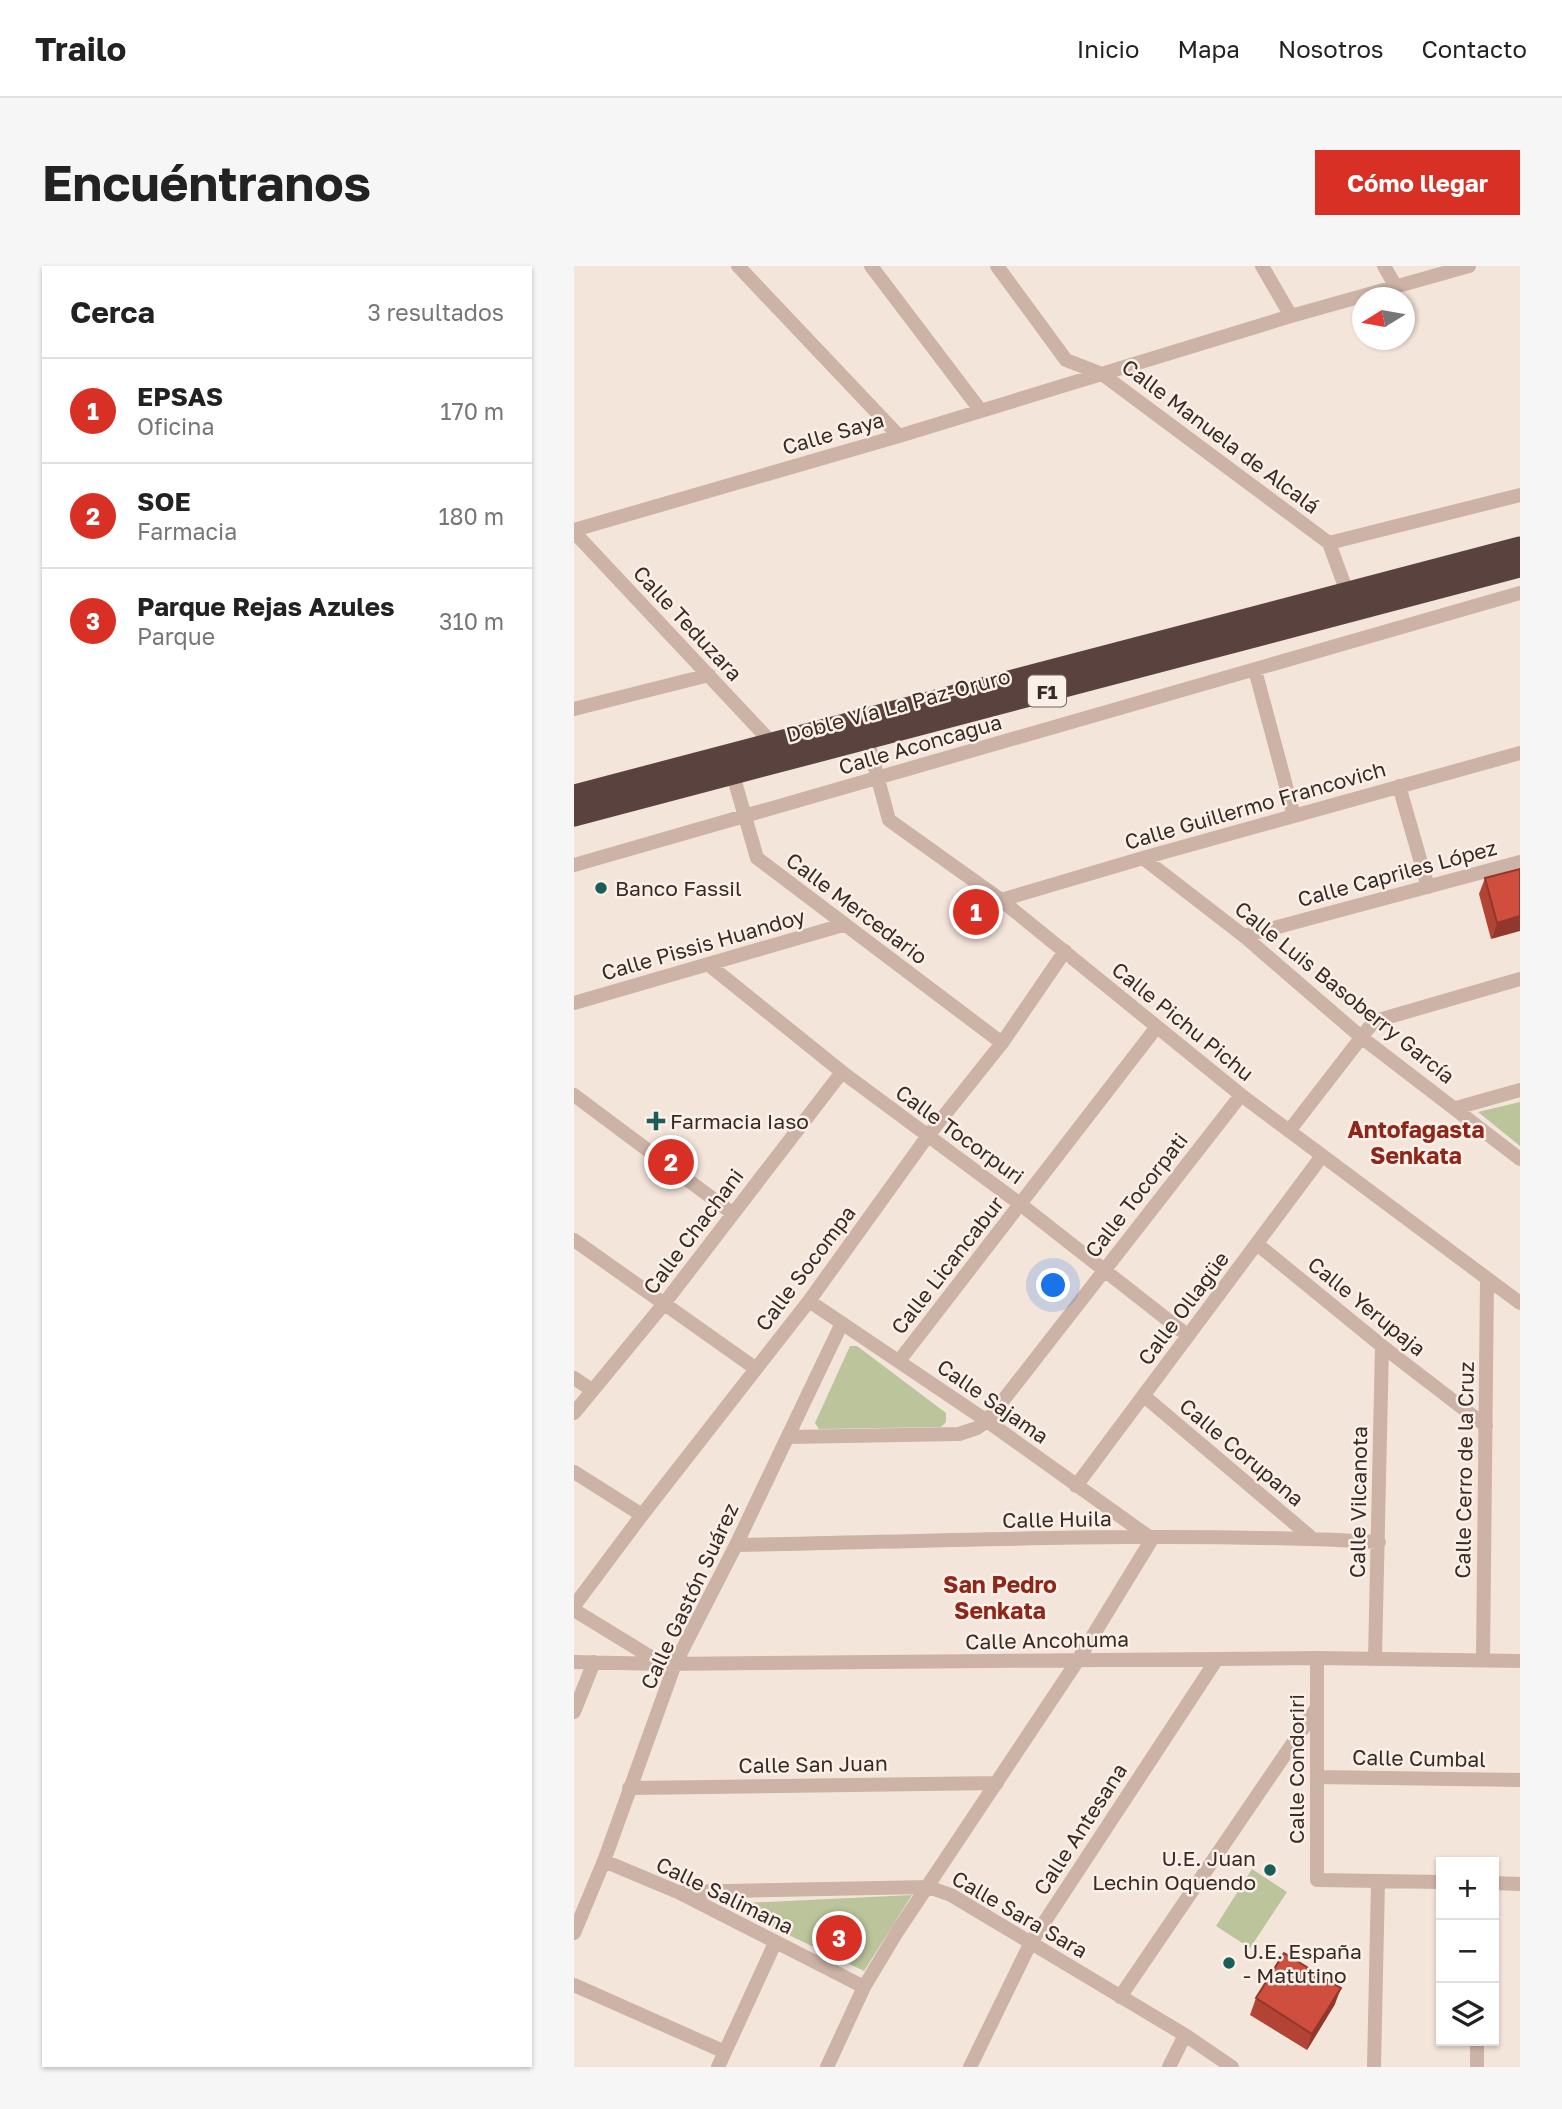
<!DOCTYPE html>
<html lang="es">
<meta charset="utf-8">
<style>
body{margin:0;font-family:"Golos Text",sans-serif;background:#f6f6f6;color:#222}
.controls{position:absolute;right:21px;bottom:21px;display:grid;overflow:hidden;border-radius:0px;box-shadow:0 2px 5px #0004}
.controls button{width:63px;height:63px;display:grid;place-items:center;padding:0;border:0;border-bottom:2px solid #e0e0e0;background:#fff;color:#222;font:35px sans-serif}
.compass{position:absolute;left:778px;top:21px;width:63px;height:63px;border-radius:50%;background:#fff;box-shadow:0 2px 5px #0004;rotate:259deg}
.you{position:absolute;left:480px;top:1020px;width:24px;height:24px;margin:-18px;border:5px solid #fff;border-radius:50%;background:#1a73e8;box-shadow:0 0 0 10px #1a73e833}
.badge{display:grid;place-items:center;width:46px;height:46px;border-radius:50%;background:#d93025;color:#fff;font-size:23px;font-weight:700}
.pin{position:absolute;translate:-50% -50%;border:4px solid #fff;box-shadow:0 2px 7px #0006}
.list{margin:0;padding:0;list-style:none}
h2{display:flex;justify-content:space-between;align-items:center;height:91px;margin:0;padding:0 28px;font-size:30px}
h2 small{font-size:23px;font-weight:400;color:#767676}
.list li{display:grid;grid-template-columns:46px 1fr auto;gap:21px;align-items:center;box-sizing:border-box;height:105px;padding:0 28px;border-top:2px solid #e0e0e0}
.list b{display:block;font-size:26px;white-space:nowrap}
.list p{margin:0;font-size:23px;white-space:nowrap;color:#767676}
.list em{font-size:23px;font-style:normal;color:#767676}
.icon{flex:none;width:38px;height:38px;fill:none;stroke:currentColor;stroke-width:2;stroke-linecap:round;stroke-linejoin:round}
.map{position:relative;flex:none;width:946px;height:1801px;overflow:hidden;border-radius:0px}
header{display:flex;align-items:center;gap:42px;box-sizing:border-box;height:98px;padding:0 35px;background:#fff;border-bottom:2px solid #e0e0e0}
header strong{font-size:33px}
nav{display:flex;gap:38px;margin-inline-start:auto;font-size:24px}
.intro{display:flex;align-items:center;justify-content:space-between;box-sizing:border-box;height:168px;padding:0 42px}
h1{margin:0;font-size:49px}
.button{padding:18px 32px;border-radius:0px;background:#d93025;color:#fff;font-size:24px;font-weight:700}
main{display:flex;gap:42px;padding:0 42px}
aside{flex:1;background:#fff;border-radius:0px;box-shadow:0 2px 5px #0004}
.map>svg:first-child{display:block}
</style>
<header>
<strong>Trailo</strong>
<nav><a>Inicio</a><a>Mapa</a><a>Nosotros</a><a>Contacto</a></nav>
</header>
<div class="intro"><h1>Encuéntranos</h1><a class="button">Cómo llegar</a></div>
<main>
<aside>
<h2>Cerca<small>3 resultados</small></h2>
<ul class="list">
<li><span class="badge">1</span><div><b>EPSAS</b><p>Oficina</p></div><em>170 m</em></li>
<li><span class="badge">2</span><div><b>SOE</b><p>Farmacia</p></div><em>180 m</em></li>
<li><span class="badge">3</span><div><b>Parque Rejas Azules</b><p>Parque</p></div><em>310 m</em></li>
</ul>
</aside>
<div class="map">
<svg width="946" height="1801" viewBox="0 0 946 1801">
<rect width="100%" height="100%" fill="#f4e5db"/>
<!-- green -->
<path fill="#bbc49a" d="M946,836V880L904,846Z
M276,1080H283L372,1147V1156L367,1161L245,1163L241,1157Z
M678,1603L713,1626L676,1682L642,1660Z
M338,1629L290,1705L150,1638Z"/>
<g fill="none" stroke-linecap="round" stroke-linejoin="round">
<!-- minor -->
<path stroke="#cdb3a6" stroke-width="14" d="M164,0L325,170
M297,0L407,145
M423,0L492,94L528,108L755,277L773,326
M688,0L717,50
M810,0L822,21
M0,264L325,170L717,50L895,0
M0,266L198,477
M755,277L946,229
M681,404L720,550
M0,443L135,409
M293,472L315,554L427,634L667,829L946,1037
M159,509L183,592L428,777
M825,520L854,621
M569,592L670,670L787,771L946,893
M0,599L946,327
M427,634L569,592L946,487
M670,670L946,596
M135,699L268,806L446,938L613,1069
M0,737L269,659
M0,829L158,947
M882,842L946,824
M715,865L797,759L808,753L946,713
M0,974L181,1102
M683,978L808,1080L912,1160
M235,1035L413,1155L578,1273L504,1394L323,1666L290,1721L253,1801
M325,1095L582,762
M0,1112L18,1124
M570,1130L739,1273
M0,1147L89,1039L268,806
M214,1171L385,1168L403,1162L413,1155L667,829
M0,1206L68,1249
M502,1220L748,890
M162,1279C376,1275 591,1265 805,1276
M0,1340L68,1249L235,1035L353,871L428,777L491,685
M0,1344L85,1396
M743,1392V1614L867,1616
M801,1392L808,1080
M909,1394L913,1014
M0,1396L88,1398L743,1392L946,1395
M0,1446L20,1396
M743,1511L946,1514
M55,1522L423,1517
M30,1595L104,1626L290,1721
M920,1617L946,1618
M104,1626L354,1621L377,1629L611,1769L658,1801
M0,1667L30,1595L101,1398L162,1279L268,1057
M0,1719L151,1786
M546,1731L742,1443
M144,1801L201,1677
M396,1801L456,1678L643,1393
M595,1801L611,1769
M800,1801L804,1616
M903,1801V1775"/>
<!-- highway -->
<path stroke="#5a433e" stroke-width="21" d="M0,529L946,281
M0,550L946,301"/>
</g>
<!-- wall -->
<path fill="#b24335" d="M946,603L917,673L905,628L911,612Z
M682,1732L761,1738L733,1784L676,1749Z"/>
<!-- shaded-wall -->
<path fill="#91372b" d="M946,650V665L917,673L923,657Z
M767,1722L761,1738L733,1784L738,1768Z"/>
<!-- building -->
<path fill="#cf4e3e" stroke="#91372b" stroke-width="2" d="M946,603V650L923,657L911,612Z
M710,1687L767,1722L738,1768L682,1732Z"/>
<!-- markers -->
<g fill="#1a5d59" stroke="#fbf0e8" stroke-width="2.5">
<circle cx="27" cy="622" r="7"/>
<path d="M78.5 844.5h7v7h7v7h-7v7h-7v-7h-7v-7h7z"/>
<circle cx="696" cy="1604" r="7"/>
<circle cx="655" cy="1697" r="7"/>
</g>
<g text-anchor="middle" dominant-baseline="central" stroke-width="5" stroke-linejoin="round" paint-order="stroke">
<!-- shield labels -->
<rect fill="#fbf0e8" stroke="#726661" stroke-width="2" x="454" y="409.5" width="38" height="31" rx="5"/>
<g font-size="19" font-weight="bold" fill="#382b27">
<text x="473" y="425">F1</text>
</g>
<!-- street labels -->
<g font-size="21" fill="#382b27" stroke="#fbf0e8">
<text transform="translate(259 167) rotate(-16)">Calle Saya</text>
<text transform="translate(647 170) rotate(37)">Calle Manuela de Alcalá</text>
<text transform="translate(114 357) rotate(47)">Calle Teduzara</text>
<text transform="translate(324 439) rotate(-15)">Doble Vía La Paz-Oruro</text>
<text transform="translate(346 478) rotate(-16)">Calle Aconcagua</text>
<text transform="translate(681 539) rotate(-16)">Calle Guillermo Francovich</text>
<text transform="translate(823 607) rotate(-15)">Calle Capriles López</text>
<text transform="translate(283 642) rotate(37)">Calle Mercedario</text>
<text transform="translate(129 678) rotate(-16)">Calle Pissis Huandoy</text>
<text transform="translate(771 726) rotate(39)">Calle Luis Basoberry García</text>
<text transform="translate(609 755) rotate(39)">Calle Pichu Pichu</text>
<text transform="translate(386 868) rotate(36)">Calle Tocorpuri</text>
<text transform="translate(562 929) rotate(-52)">Calle Tocorpati</text>
<text transform="translate(119 965) rotate(-53)">Calle Chachani</text>
<text transform="translate(373 999) rotate(-52)">Calle Licancabur</text>
<text transform="translate(231 1002) rotate(-53)">Calle Socompa</text>
<text transform="translate(793 1040) rotate(39)">Calle Yerupaja</text>
<text transform="translate(609 1042) rotate(-53)">Calle Ollagüe</text>
<text transform="translate(419 1135) rotate(35)">Calle Sajama</text>
<text transform="translate(668 1186) rotate(40)">Calle Corupana</text>
<text transform="translate(890 1204) rotate(-89)">Calle Cerro de la Cruz</text>
<text transform="translate(784 1236) rotate(-89)">Calle Vilcanota</text>
<text transform="translate(483 1253) rotate(-1)">Calle Huila</text>
<text transform="translate(115 1330) rotate(-65)">Calle Gastón Suárez</text>
<text transform="translate(473 1374) rotate(-1)">Calle Ancohuma</text>
<text transform="translate(845 1492) rotate(1)">Calle Cumbal</text>
<text transform="translate(239 1498) rotate(-1)">Calle San Juan</text>
<text transform="translate(722 1503) rotate(-90)">Calle Condoriri</text>
<text transform="translate(506 1563) rotate(-57)">Calle Antesana</text>
<text transform="translate(151 1629) rotate(26)">Calle Salimana</text>
<text transform="translate(446 1648) rotate(30)">Calle Sara Sara</text>
</g>
<!-- poi labels -->
<g font-size="21" fill="#382b27" stroke="#fbf0e8" text-anchor="start">
<text x="41" y="622">Banco Fassil</text>
<text x="96" y="855">Farmacia Iaso</text>
<text x="682" y="1592" text-anchor="end">U.E. Juan<tspan x="682" dy="24">Lechin Oquendo</tspan></text>
<text x="669" y="1685">U.E. España<tspan x="669" dy="24">- Matutino</tspan></text>
</g>
<!-- neighbourhood labels -->
<g font-size="23" font-weight="bold" fill="#8e271a" stroke="#fbf0e8">
<text x="842" y="863">Antofagasta<tspan x="842" dy="26">Senkata</tspan></text>
<text x="426" y="1318">San Pedro<tspan x="426" dy="26">Senkata</tspan></text>
</g>
</g>
</svg>
<div class="controls">
<button>+</button>
<button>−</button>
<button><svg class="icon" aria-label="layers" viewBox="0 0 24 24"><path d="M12 4l9 5-9 5-9-5zM3 14l9 5 9-5"/></svg></button>
</div>
<svg class="compass" viewBox="-18 -18 36 36"><path d="M0-13l5 13h-10z" fill="#e53935"/><path d="M0 13l5-13h-10z" fill="#767676"/></svg>
<div class="you"></div>
<div class="pin badge" style="left:402px;top:646px">1</div>
<div class="pin badge" style="left:97px;top:896px">2</div>
<div class="pin badge" style="left:265px;top:1672px">3</div>
</div>
</main>
